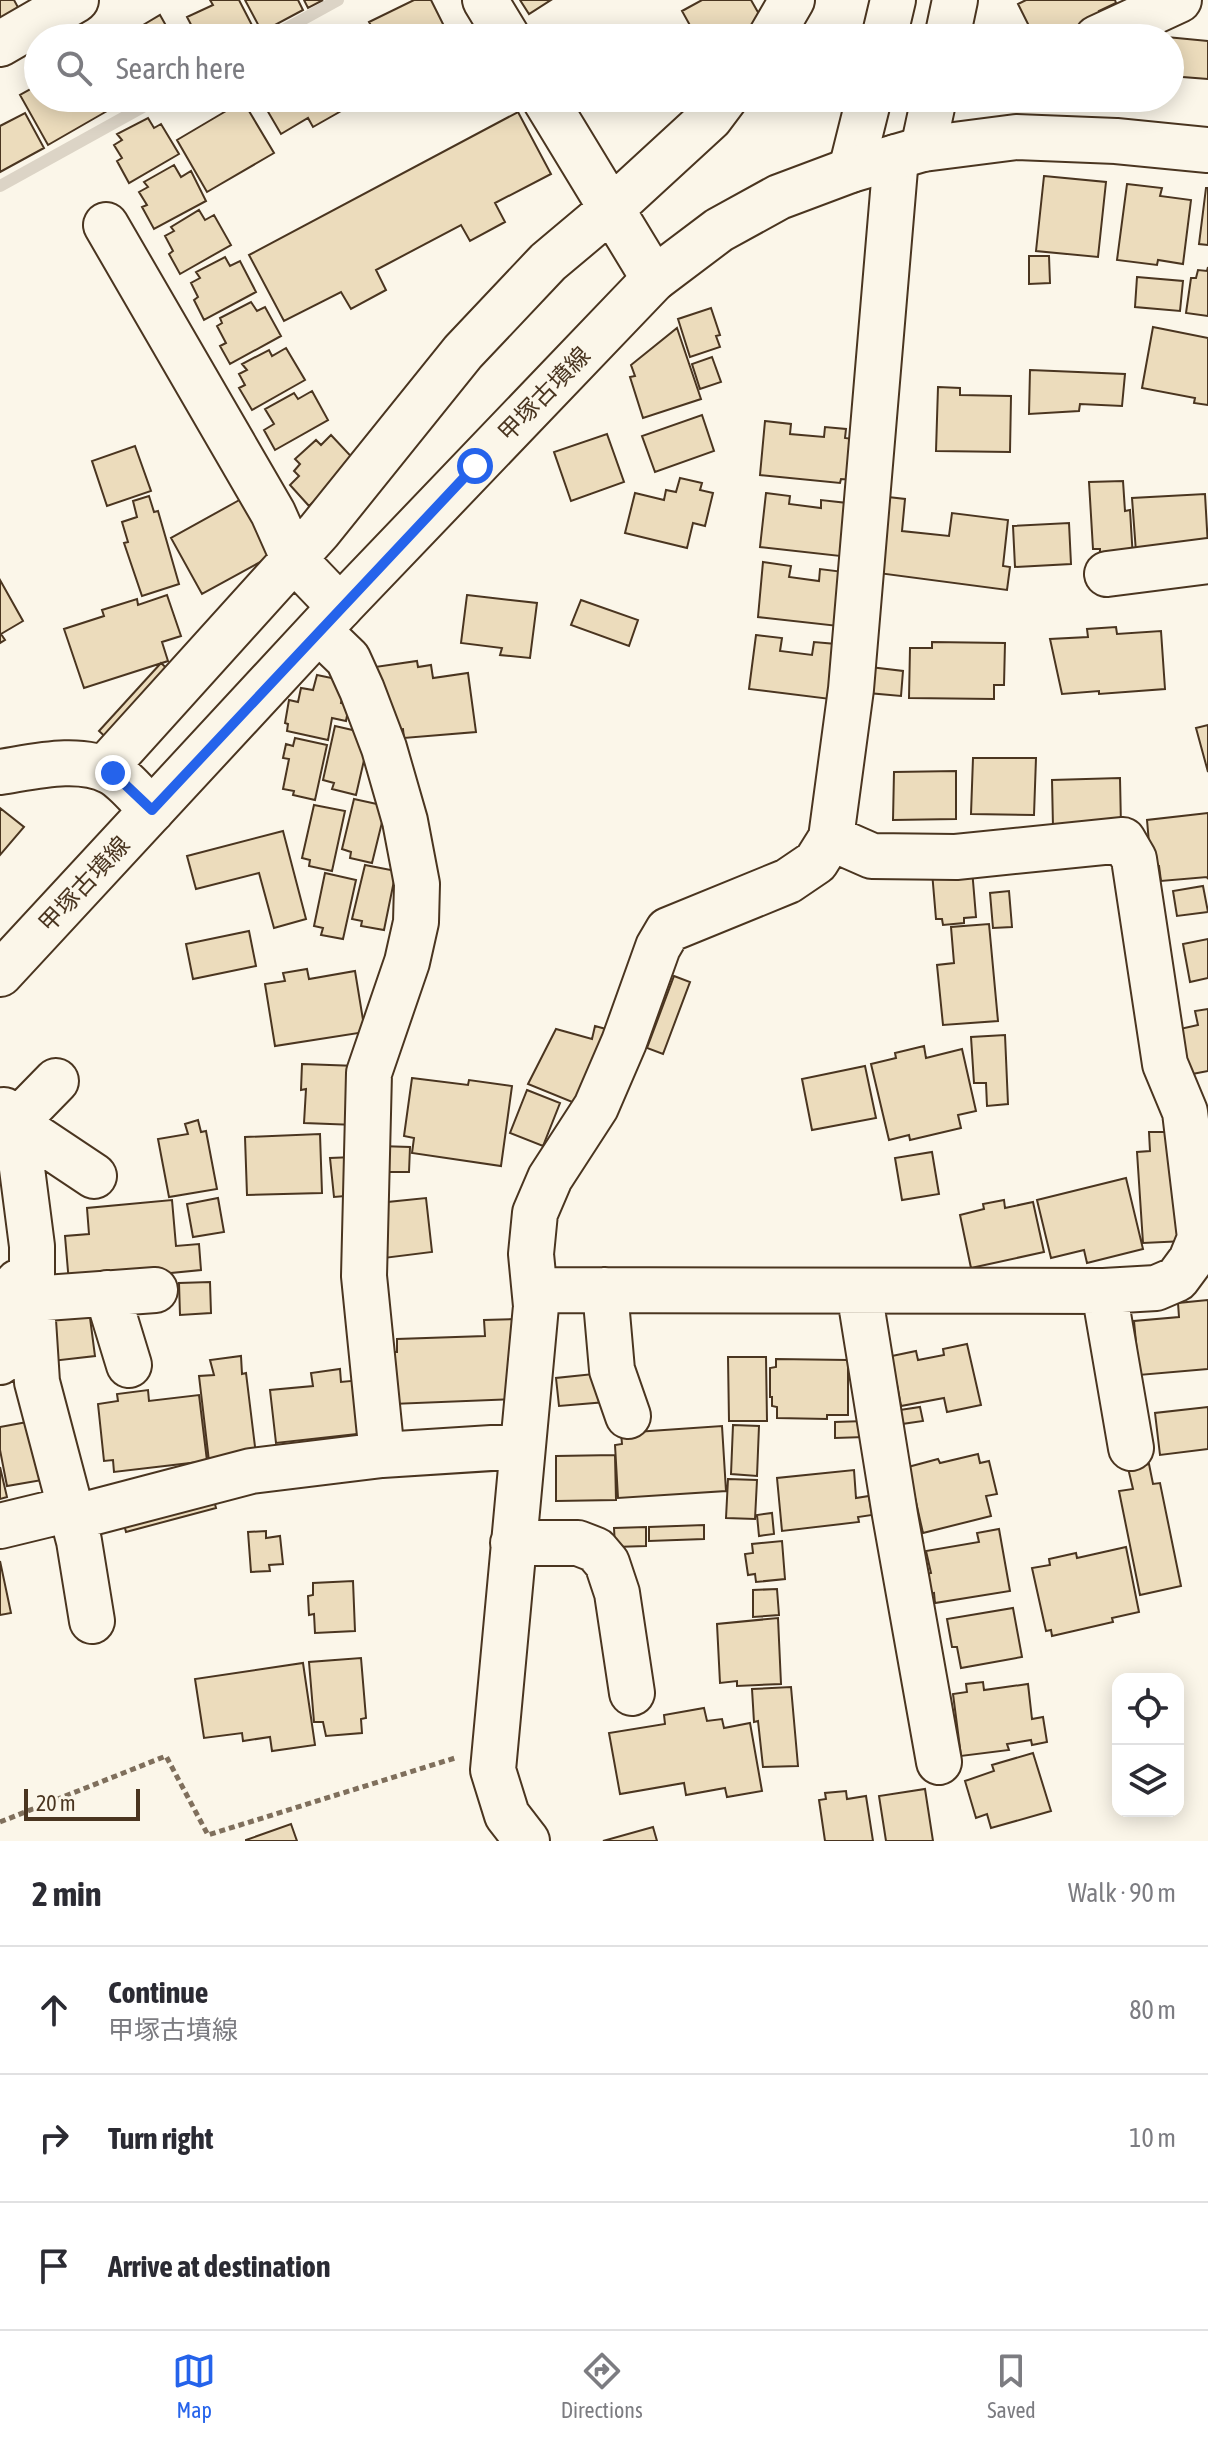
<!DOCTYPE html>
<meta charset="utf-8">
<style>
body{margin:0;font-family:"Asap Condensed","Noto Sans JP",sans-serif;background:#f7f7f7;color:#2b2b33}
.controls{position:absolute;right:24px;bottom:24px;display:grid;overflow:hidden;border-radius:16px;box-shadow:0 4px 20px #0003}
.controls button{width:72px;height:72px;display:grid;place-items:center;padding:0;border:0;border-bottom:2px solid #e1e1e2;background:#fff;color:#2b2b33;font:40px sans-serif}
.scale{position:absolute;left:24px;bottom:20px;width:116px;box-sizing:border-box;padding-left:8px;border:4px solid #4a3520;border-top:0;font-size:22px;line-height:28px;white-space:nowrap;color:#4a3520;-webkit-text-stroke:6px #fbf6e9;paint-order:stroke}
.stop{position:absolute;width:24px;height:24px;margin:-18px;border:6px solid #2563eb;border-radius:50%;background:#fff}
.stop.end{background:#2563eb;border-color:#fff;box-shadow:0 2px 8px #0008}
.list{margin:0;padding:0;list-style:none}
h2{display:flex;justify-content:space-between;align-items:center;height:104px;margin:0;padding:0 32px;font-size:34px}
h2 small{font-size:26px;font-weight:400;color:#7c7c81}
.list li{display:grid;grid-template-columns:52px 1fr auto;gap:24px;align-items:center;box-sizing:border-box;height:128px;padding:0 32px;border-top:2px solid #e1e1e2}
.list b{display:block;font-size:30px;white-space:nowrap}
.list p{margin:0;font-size:26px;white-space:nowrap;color:#7c7c81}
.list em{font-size:26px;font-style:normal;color:#7c7c81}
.icon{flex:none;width:44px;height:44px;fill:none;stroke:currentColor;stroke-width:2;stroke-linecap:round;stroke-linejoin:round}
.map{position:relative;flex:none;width:1208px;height:1841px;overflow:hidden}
.search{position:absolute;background:#fff;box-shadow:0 4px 20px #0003;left:24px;right:24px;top:24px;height:88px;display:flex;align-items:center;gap:20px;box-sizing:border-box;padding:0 28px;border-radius:44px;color:#7c7c81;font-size:30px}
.sheet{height:488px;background:#fff}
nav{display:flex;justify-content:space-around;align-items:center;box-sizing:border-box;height:112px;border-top:2px solid #e1e1e2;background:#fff;font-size:22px;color:#7c7c81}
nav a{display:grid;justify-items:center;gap:4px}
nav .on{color:#2563eb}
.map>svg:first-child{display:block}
</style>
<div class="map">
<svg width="1208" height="1841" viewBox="0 0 1208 1841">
<rect width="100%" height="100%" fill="#fbf6e9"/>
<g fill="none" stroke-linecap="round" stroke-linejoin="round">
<!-- stream -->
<path stroke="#dcd4c6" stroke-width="12" d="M269,38L338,0
M0,186L159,98"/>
</g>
<!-- building -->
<path fill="#ecdcbc" stroke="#4a3520" stroke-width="2" d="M0,0H14L20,11L0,22Z
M210,0H239L256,33L247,38H198L187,17L213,5Z
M245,0H298L303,10L262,32Z
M304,0H323L308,8Z
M414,0H431L450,38H368L376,34L369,22Z
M520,0H551L529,14Z
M702,0H751L767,28L749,38H697L682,11Z
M1026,0H1115L1116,3L1099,11L1101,15L1052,38H1035L1018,4Z
M160,15L173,38H132L141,33L138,28Z
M1156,36L1208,41V79L1170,76V38H1156Z
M38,85V98H118L121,103L48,145L20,95Z
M260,98H364L313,127L308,118L281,134Z
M243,101L274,153L207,192L177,140Z
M518,112L551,174L495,203L505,222L470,241L461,225L376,270L386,290L351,309L341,292L284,321L249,255Z
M25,113L44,148L0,172V126Z
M148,118L154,128L161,124L179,154L129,183L117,161L122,158L114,145L122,140L117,134Z
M174,165L181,177L191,171L206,201L154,229L142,207L147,205L139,192L148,187L144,182Z
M1044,176L1106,182L1098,257L1036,251Z
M1127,184L1162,188L1160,196L1191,200L1183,264L1158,260L1157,265L1117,260Z
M1206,188H1208V245L1199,244Z
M199,210L205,220L214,215L231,245L180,274L169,254L173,251L165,236L174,231L171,227Z
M1029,256H1049L1050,283L1029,284Z
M225,257L230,266L240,261L256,292L204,320L194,300L198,297L191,283L200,278L196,272Z
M1208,267V316L1186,313L1191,278H1196L1198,270L1207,271Z
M1137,277L1183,281L1180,311L1135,307Z
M251,302L257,311L265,307L281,336L230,364L220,346L226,343L217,326L222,323L220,318Z
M711,308L720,335L716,336L720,347L690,357L678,319Z
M1153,327L1208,338V405L1194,403L1195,398L1142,388Z
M677,328L701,399L643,418L630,377L635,376L631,365Z
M286,348L305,380L252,410L239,388L245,385L239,374L247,370L242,364L269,350L272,356Z
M712,357L721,382L700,389L692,364Z
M1030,370L1125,374L1122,406L1080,404L1079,411L1029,414Z
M938,387L960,388V395L1011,396L1010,452L936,451Z
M312,391L328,420L275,450L264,430L274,424L265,409L294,393L298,399Z
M702,415L714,451L655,472L642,436Z
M765,421L791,424L790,434L824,437L825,427L846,429L845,438L859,440L855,480L841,479L840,483L760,475Z
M607,434L624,482L571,501L554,452Z
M331,435L361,467L326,490L309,506L290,485L299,476L294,471L300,464L295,459L316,440L321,445Z
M135,446L151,491L107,506L92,461Z
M680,478L702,483L700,490L713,493L705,526L693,523L687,548L625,533L635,493L664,500L666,490L676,492Z
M1123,481L1125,511L1130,510L1133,559L1100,561V549H1093L1089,482Z
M766,493L790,496L789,504L821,508V500L847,503L840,556L760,547Z
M1205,494L1208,547L1136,552L1132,498Z
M149,496L154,512L158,511L179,584L142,596L124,543L128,542L122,522L137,517L133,501Z
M888,497L905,499L902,531L949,536L952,513L1008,520L1003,566L1010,567L1007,590L878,573Z
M243,498L275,554L202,594L171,538Z
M1069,523L1071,564L1015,567L1013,526Z
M763,562L791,566L789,577L819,581L820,569L844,572L838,626L758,617Z
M0,580L23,621L1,634L5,640L0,643Z
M167,595L181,636L162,642L168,661L84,688L64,629L104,616L102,610L137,599L138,605Z
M467,595L537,603L530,658L500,655L502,648L461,643Z
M581,600L638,620L629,646L571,625Z
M1116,627L1117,634L1161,631L1165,689L1099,694V691L1062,694L1050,639L1088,637L1087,629Z
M756,635L782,638L780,651L812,655L814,642L836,644L830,699L749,689Z
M932,642L1005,643L1004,685H994V699L909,698L910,648H932Z
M417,661L418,667L431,665L433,678L468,673L476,732L404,738L403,729L395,730L375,667Z
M161,663L173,674L111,742L99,731Z
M870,667L903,671L901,696L868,693Z
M317,675L346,681L341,703L349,705L346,721L332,718L328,740L287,731L288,724L285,723L289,700L298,702L301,688L313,690Z
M1208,725V772L1196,728Z
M335,726L370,734L356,795L332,789L334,783L323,780Z
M295,738L327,745L315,800L293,795L294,791L283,789L289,759L283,758L286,744L293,746Z
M973,758H1036L1034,815L971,814Z
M956,771V819L893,820L894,772Z
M1120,778L1121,826L1053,827L1052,780Z
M354,799L386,806L372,863L350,858L351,852L342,849Z
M314,805L345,811L332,871L309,866L310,860L302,858Z
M0,808L24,827L0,855Z
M1208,813V879L1207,877L1161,881L1159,866H1151L1147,820Z
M283,831L306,919L274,928L259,873L196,889L187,856Z
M365,865L396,871L384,930L361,926L362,921L352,919Z
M972,869L976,917L964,918V923L943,925L942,919H936L932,872Z
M325,873L356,880L343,939L321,935L323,928L314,926Z
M1203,886L1208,912L1177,916L1173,891Z
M1009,891L1012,927L993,928L990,893Z
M989,924L998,1021L943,1025L937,965L954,963L951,927Z
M249,931L256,966L193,979L186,944Z
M1208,939V978L1190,982L1183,944Z
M307,969L309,979L355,971L365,1032L275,1046L265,984L285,981L283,973Z
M674,976L690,982L663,1054L647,1048Z
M1208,1009V1071L1187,1075L1180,1029L1198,1025L1195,1011Z
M595,1026L613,1031L582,1106L528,1084L556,1029L592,1039Z
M1005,1035L1008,1104L987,1106L986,1083H974L971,1037Z
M924,1046L926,1058L962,1049L976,1111L958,1115L961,1128L910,1140L909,1135L889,1140L871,1064L896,1058L895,1053Z
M302,1064L357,1066L356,1125L304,1123L306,1089L301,1090Z
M865,1066L876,1118L812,1130L802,1079Z
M412,1078L468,1085L469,1080L512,1086L501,1166L412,1153L414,1138L404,1136Z
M527,1090L560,1103L543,1146L510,1133Z
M198,1120L201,1132L206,1131L217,1189L169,1197L158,1139L188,1134L185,1124Z
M1149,1132H1173L1185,1241L1143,1243L1137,1152L1150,1151Z
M320,1134L322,1193L247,1195L245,1137Z
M379,1146L410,1147L409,1172H378Z
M932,1152L939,1194L902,1200L895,1158Z
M354,1157L357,1195L334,1197L330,1158Z
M1126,1178L1143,1249L1087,1263L1084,1250L1051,1258L1037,1200Z
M218,1198L224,1232L193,1237L187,1204Z
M426,1198L432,1252L384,1258L378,1203Z
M172,1200L176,1246L199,1244L201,1270L69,1283L65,1236L89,1234L87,1208Z
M1004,1200L1005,1208L1033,1202L1044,1252L971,1268L960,1215L984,1209L983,1204Z
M210,1282L211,1313L180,1315L179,1283Z
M1208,1300V1369L1139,1375L1134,1321L1179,1317L1178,1303Z
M89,1310L95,1356L52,1361L46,1316Z
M515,1319L514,1399L392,1404L390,1352H397V1339L485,1336L484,1320Z
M967,1344L981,1405L947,1412L944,1398L901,1406L897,1385L893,1386L887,1357L916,1351L918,1360L944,1355L943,1349Z
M241,1356L242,1374L246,1373L256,1455L209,1461L199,1376L214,1375L210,1360Z
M728,1357H766L767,1421H729Z
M776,1359L848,1360V1415H827V1419L777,1418V1407L772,1406V1397H770V1368L776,1367Z
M340,1369L341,1382L361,1380L366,1433L276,1443L270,1390L313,1386L311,1373Z
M603,1373L606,1402L559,1406L556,1378Z
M148,1390L149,1401L199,1395L207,1461L114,1472L113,1460L104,1461L98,1404L118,1401L117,1394Z
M920,1407L923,1421L895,1425L893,1411Z
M1208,1407V1449L1160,1455L1155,1413Z
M38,1420L48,1479L7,1486L0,1450V1427Z
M865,1421V1437L835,1438V1422Z
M733,1425L759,1426L757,1476L731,1474Z
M722,1426L726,1491L618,1498L615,1445L622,1444L621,1433Z
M978,1454L980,1463L989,1461L997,1494L986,1496L991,1516L923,1533L908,1467L938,1459L940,1463Z
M615,1455L616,1500L556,1501V1456Z
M1149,1464L1153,1484L1160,1483L1181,1586L1140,1595L1119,1491L1133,1489L1128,1468Z
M0,1467L7,1497L0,1499Z
M854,1470L856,1498L869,1496L872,1515L858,1517L859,1522L782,1531L777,1478Z
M728,1479L757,1480L755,1519L726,1518Z
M212,1493L216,1508L126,1532L122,1517Z
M772,1513L774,1534L759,1536L757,1515Z
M704,1525V1539L649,1541V1527Z
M646,1527V1546L615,1547L614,1528Z
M999,1529L1010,1591L935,1603L934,1593L929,1594L926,1574L931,1573L926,1551L979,1542L977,1533Z
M266,1531V1538L280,1536L283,1564L269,1565L270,1571L251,1572L248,1532Z
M782,1541L785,1579L756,1582L755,1574L748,1575L745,1554L753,1553L752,1544Z
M1126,1547L1139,1612L1112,1618L1113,1622L1052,1636L1051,1630L1046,1631L1032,1568L1050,1565L1049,1559L1076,1553L1077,1558Z
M0,1561L11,1613L0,1615Z
M353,1581L355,1631L315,1633L314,1614L309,1615L308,1596L313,1595V1583Z
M777,1589L779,1615L753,1617V1590Z
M1013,1608L1022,1657L961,1668L957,1647H952L947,1619Z
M778,1618L781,1684L737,1686V1681L720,1683L717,1624Z
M361,1658L366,1718L361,1719L362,1733L326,1736L323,1722H314L309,1662Z
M303,1663L315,1745L272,1751L270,1737L243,1741L242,1733L204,1738L195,1679Z
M983,1682L984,1690L1028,1684L1032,1719L1043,1717L1047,1742L1032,1745L1031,1740L1007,1744L1009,1750L961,1756L953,1694L967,1692L966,1684Z
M791,1687L798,1766L763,1767L758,1721L754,1722L752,1689Z
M704,1708L707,1721L722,1719L724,1728L750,1723L762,1791L727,1797L725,1788L686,1795L684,1783L620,1794L609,1733L665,1724L664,1715Z
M1033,1753L1051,1811L991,1828L987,1814L976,1818L965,1781L994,1771L992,1765Z
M925,1789L933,1841H886L879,1796Z
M846,1791L847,1799L866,1796L873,1841H825L819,1800L826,1799L825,1793Z
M291,1824L297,1841H246V1840Z
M653,1827L657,1841H603Z"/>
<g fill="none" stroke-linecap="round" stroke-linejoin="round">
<!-- minor casing -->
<g stroke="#4a3520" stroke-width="48">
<path id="minor" d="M485,0L508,38
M770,38L792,0
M884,38L893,0
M947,38L955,0
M1097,38L1179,0
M0,44L76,0
M544,98L654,279
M923,149L934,98
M851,170L869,98
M106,225L273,513L293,558L340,607
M1107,574L1208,561
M319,631L348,659L362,690L384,748L405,821L417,884L416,922L407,962L369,1073L364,1276L382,1455
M104,769L319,531L463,352L548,262L611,209L710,118L725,98
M0,772C33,767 79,755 111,772C126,780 139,798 152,810
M56,1081L16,1122L32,1246V1305L37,1382L79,1541L92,1621
M4,1110L22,1128L94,1176
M535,1290L1104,1291L1156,1288L1177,1279L1191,1260L1200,1238L1185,1112L1165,1064L1134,859L1123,840L956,857L872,856L831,838
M605,1290L612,1370L628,1416
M859,1291L895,1515L939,1762
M1104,1291L1131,1448
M107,1293L129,1365
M32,1299L155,1290
M0,1362L5,1322L18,1282
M0,1526L70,1509L91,1513L251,1471L382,1455L523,1446
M513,1543H578L596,1550L607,1563L617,1593L632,1693
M527,1841L507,1815L493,1770L536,1306L531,1254L535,1213L550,1178L596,1107L624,1042L658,947L668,930L788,881L816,862L831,838L851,689L896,157"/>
</g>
<!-- major casing -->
<g stroke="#4a3520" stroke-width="48">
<path id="major" d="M0,974L340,607L654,279L719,230L779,197L851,170L923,149L1016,137L1116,141L1208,150"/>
</g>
<!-- path -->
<path stroke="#7f6f5c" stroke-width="5" stroke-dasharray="6 4" stroke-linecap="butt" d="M0,1822L166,1756L208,1835L455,1758"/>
<!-- minor -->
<use href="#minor" stroke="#fbf6e9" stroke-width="44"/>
<!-- major -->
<use href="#major" stroke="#fbf6e9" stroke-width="44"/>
</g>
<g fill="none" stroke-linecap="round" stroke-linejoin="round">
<!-- route -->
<path stroke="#2563eb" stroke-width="10" d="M113,773L152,810L475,466"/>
</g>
<g text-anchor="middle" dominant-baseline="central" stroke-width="6" stroke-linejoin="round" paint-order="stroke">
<!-- street labels -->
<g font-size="24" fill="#4a3520" stroke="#fbf6e9">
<text transform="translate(544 394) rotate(-46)">甲塚古墳線</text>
<text transform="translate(84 884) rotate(-47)">甲塚古墳線</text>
</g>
</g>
</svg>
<div class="controls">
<button><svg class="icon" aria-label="locate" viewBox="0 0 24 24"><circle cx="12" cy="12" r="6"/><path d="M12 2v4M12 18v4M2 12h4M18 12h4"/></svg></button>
<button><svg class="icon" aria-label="layers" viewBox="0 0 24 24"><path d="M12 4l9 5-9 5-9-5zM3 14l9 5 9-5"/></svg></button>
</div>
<div class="scale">20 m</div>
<div class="stop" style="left:475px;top:466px"></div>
<div class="stop end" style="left:113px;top:773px"></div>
<div class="search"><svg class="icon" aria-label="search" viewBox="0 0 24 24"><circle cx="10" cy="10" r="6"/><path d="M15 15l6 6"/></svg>Search here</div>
</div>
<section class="sheet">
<h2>2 min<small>Walk · 90 m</small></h2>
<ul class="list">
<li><svg class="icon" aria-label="ahead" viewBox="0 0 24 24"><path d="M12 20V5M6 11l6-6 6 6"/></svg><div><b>Continue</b><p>甲塚古墳線</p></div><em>80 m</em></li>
<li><svg class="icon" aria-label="right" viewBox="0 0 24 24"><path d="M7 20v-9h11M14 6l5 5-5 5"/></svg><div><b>Turn right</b></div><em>10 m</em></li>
<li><svg class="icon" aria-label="arrive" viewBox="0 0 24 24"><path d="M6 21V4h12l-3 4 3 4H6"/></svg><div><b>Arrive at destination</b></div></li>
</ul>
</section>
<nav>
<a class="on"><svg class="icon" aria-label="map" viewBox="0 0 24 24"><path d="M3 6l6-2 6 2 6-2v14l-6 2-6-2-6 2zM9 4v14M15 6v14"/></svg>Map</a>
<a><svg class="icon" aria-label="directions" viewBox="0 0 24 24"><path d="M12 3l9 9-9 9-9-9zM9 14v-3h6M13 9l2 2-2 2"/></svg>Directions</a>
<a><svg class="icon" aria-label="saved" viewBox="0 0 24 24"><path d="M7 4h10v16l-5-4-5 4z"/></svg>Saved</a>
</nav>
